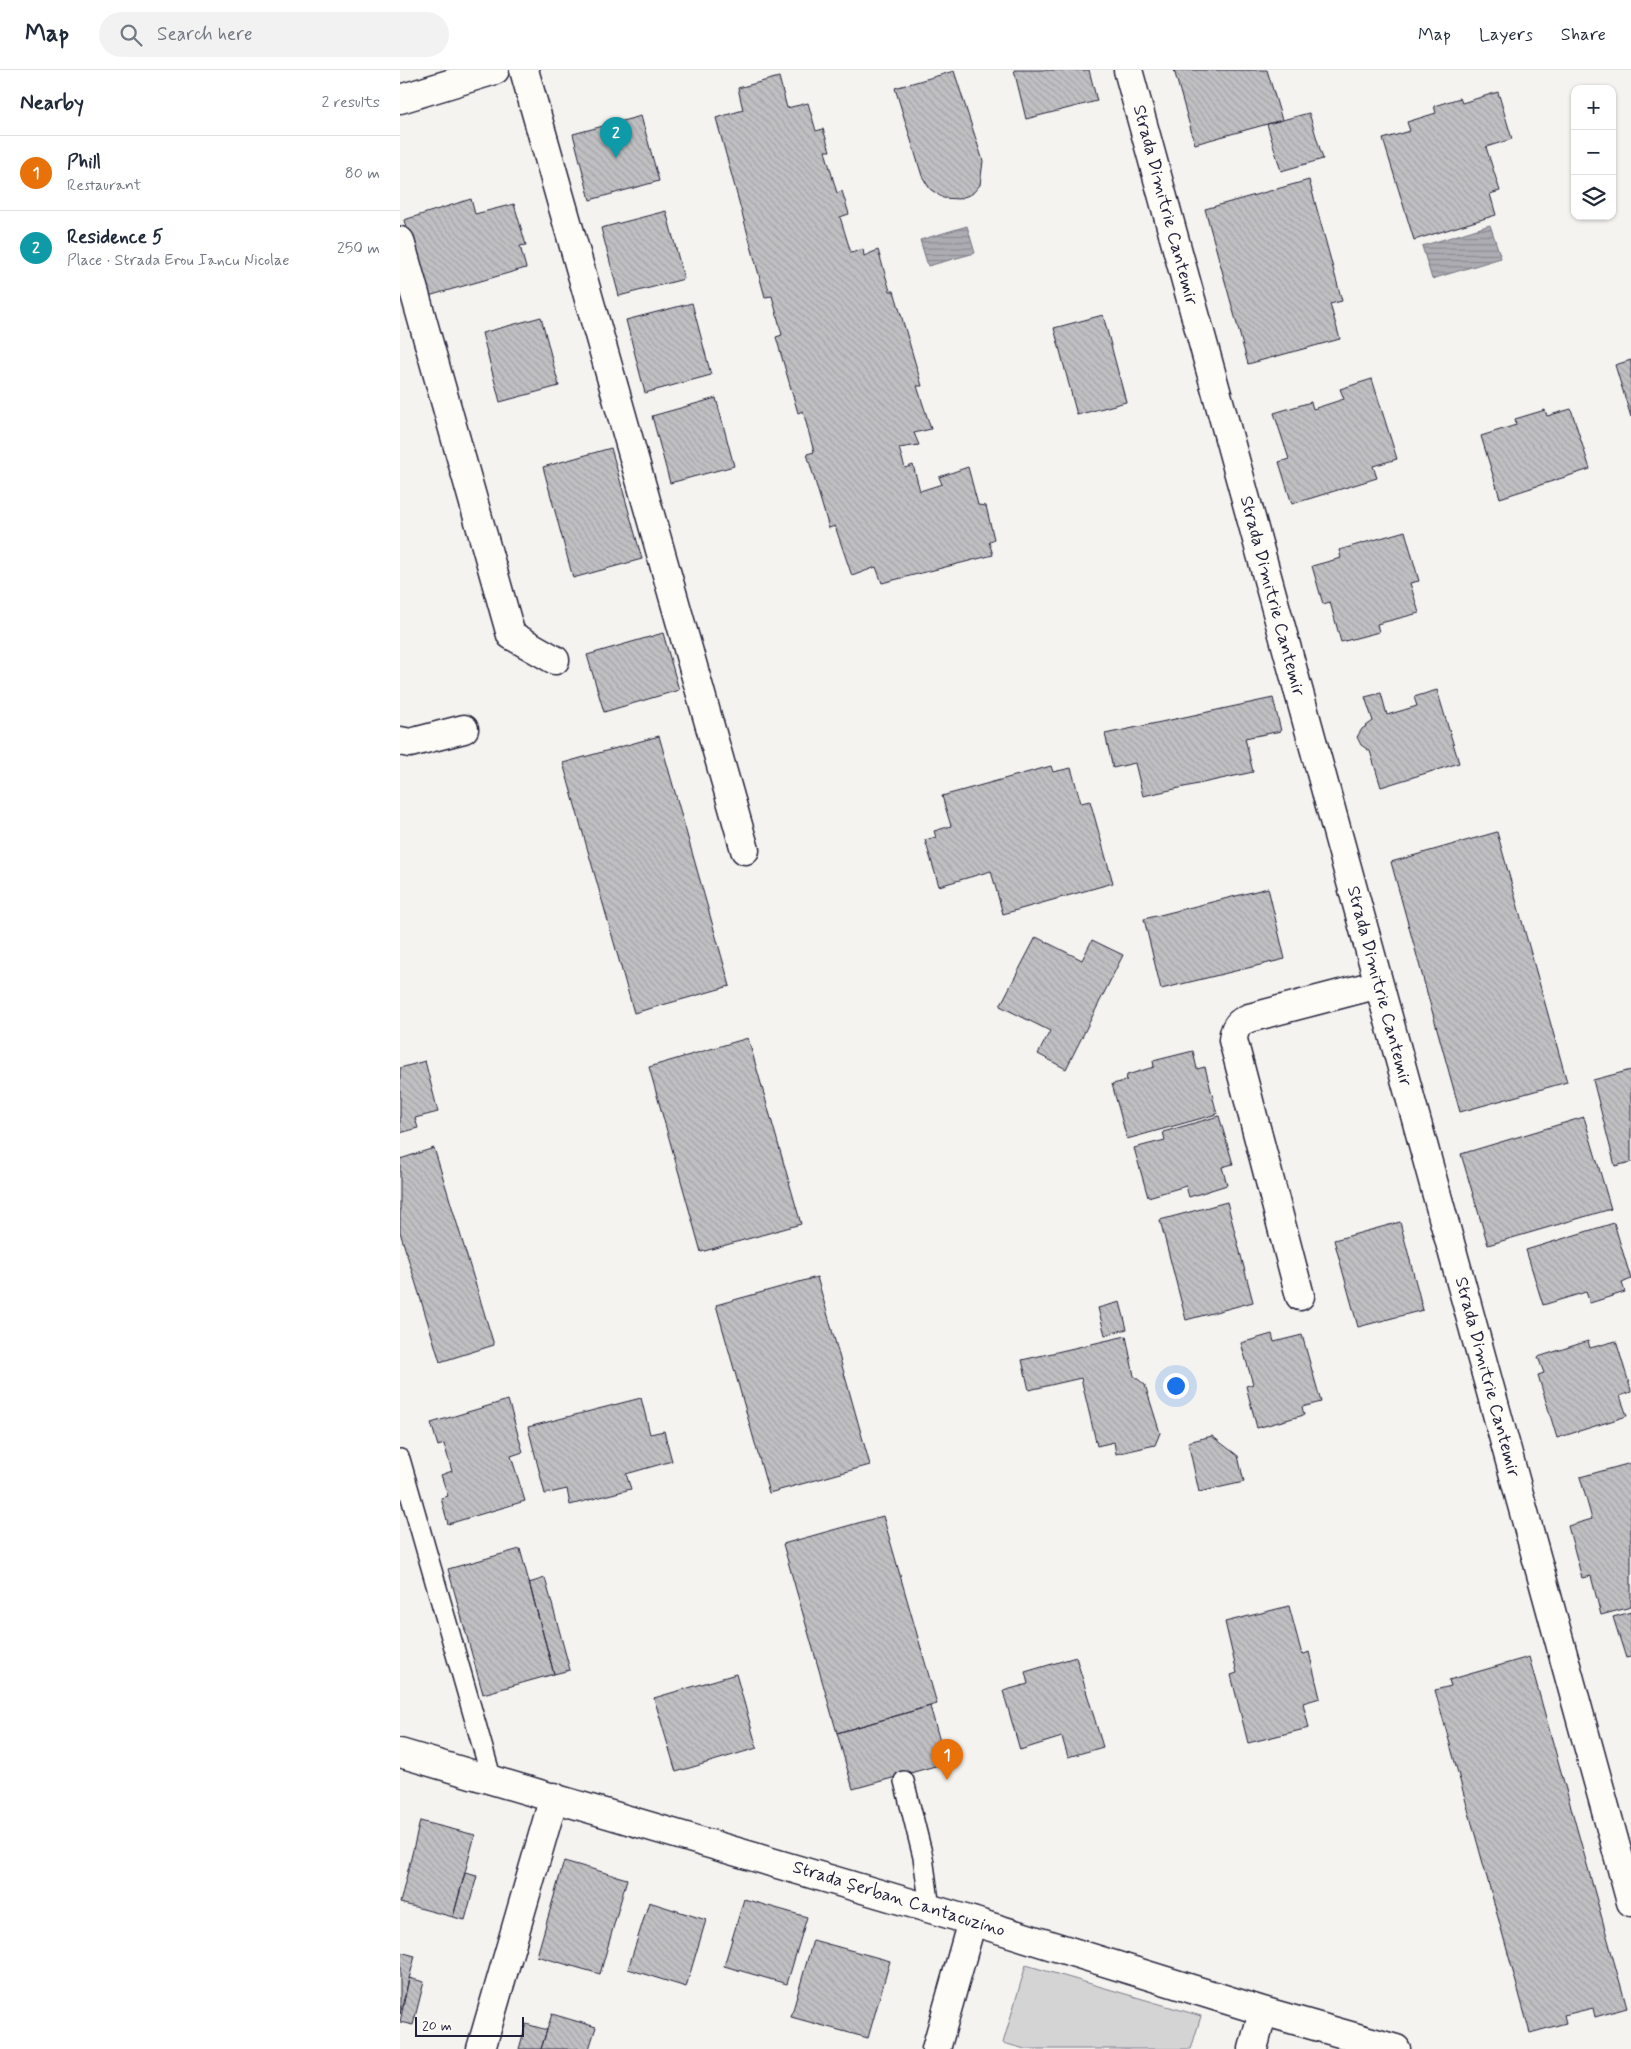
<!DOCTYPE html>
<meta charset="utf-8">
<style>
body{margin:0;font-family:Mynerve,sans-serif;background:#f2f2f3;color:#1f2937}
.controls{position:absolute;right:15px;top:15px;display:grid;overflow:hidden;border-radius:10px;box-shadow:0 1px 4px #0004}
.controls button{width:45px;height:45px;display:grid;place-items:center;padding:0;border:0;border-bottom:1px solid #e0e1e3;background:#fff;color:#1f2937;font:25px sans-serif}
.scale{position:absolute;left:15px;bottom:12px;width:109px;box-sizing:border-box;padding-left:5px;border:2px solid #22223b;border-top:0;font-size:14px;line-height:18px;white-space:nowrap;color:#22223b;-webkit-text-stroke:4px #fdfcf7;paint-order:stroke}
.you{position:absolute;left:775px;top:1315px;width:18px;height:18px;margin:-12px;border:4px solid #fff;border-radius:50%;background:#1a73e8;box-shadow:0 0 0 8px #1a73e833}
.badge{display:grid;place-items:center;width:32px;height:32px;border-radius:50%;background:#0b8043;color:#fff;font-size:16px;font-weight:700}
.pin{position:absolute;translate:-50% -41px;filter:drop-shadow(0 1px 2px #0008)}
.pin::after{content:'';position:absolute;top:26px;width:18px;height:15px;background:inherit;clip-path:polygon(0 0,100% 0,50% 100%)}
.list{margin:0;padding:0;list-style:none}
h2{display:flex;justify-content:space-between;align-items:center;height:65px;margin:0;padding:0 20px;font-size:21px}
h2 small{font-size:16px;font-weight:400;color:#747a83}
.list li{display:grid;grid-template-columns:32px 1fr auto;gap:15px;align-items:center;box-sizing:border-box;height:75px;padding:0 20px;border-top:1px solid #e0e1e3}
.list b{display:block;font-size:19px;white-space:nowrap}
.list p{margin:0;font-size:16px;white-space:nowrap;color:#747a83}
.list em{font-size:16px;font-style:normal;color:#747a83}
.icon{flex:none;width:28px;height:28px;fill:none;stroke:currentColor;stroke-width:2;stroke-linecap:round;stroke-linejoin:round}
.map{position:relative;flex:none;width:1231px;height:1979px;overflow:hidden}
header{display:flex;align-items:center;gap:30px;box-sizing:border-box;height:70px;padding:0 25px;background:#fff;border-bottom:1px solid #e0e1e3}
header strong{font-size:24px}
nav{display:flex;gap:28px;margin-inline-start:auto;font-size:18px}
.search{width:350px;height:45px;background:#f2f2f3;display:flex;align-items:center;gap:12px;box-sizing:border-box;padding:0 18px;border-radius:28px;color:#747a83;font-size:19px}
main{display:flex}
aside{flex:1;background:#fff}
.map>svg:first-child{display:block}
</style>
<header>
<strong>Map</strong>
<div class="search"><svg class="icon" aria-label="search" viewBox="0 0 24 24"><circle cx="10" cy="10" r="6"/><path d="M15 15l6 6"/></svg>Search here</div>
<nav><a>Map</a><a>Layers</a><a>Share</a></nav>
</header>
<main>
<aside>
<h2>Nearby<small>2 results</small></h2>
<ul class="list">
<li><span class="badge" style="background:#e8710a">1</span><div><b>Phill</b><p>Restaurant</p></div><em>80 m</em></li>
<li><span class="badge" style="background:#0f9aa8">2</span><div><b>Residence 5</b><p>Place · Strada Erou Iancu Nicolae</p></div><em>250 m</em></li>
</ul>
</aside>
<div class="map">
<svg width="1231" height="1979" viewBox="0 0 1231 1979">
<defs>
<pattern id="water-rules" width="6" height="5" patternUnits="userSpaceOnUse" patternTransform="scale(1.25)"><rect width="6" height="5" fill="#acacb2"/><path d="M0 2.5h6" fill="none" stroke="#8c8c92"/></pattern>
<pattern id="building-back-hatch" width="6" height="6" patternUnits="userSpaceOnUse" patternTransform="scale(1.25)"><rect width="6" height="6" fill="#c0bfc2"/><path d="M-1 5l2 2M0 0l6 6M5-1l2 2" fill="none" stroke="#a5a4a8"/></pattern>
</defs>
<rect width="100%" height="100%" fill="#f4f3ef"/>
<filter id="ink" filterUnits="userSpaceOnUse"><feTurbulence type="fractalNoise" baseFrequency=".02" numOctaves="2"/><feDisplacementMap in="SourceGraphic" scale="10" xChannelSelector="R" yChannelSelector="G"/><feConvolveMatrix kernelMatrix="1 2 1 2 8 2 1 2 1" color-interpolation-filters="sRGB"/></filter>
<g filter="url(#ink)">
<!-- park -->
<path fill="#d5d4d5" stroke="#7c7b88" d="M626,1895L801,1946L791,1979H625L603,1973Z"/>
<!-- water -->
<path fill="url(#water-rules)" stroke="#757582" d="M1090,155L1101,188L1032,209L1022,176Z
M567,156L575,183L528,196L520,170Z"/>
<!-- building -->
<path fill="url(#building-back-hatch)" stroke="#22223b" d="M614,0H689L697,31L626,49Z
M774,0H867L882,50L795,74Z
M554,1L583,91L580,115L572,124L558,129L543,128L530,119L522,106L495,18Z
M379,7L387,38L408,33L416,61L423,59L430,81H425L437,123L442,121L449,144L440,147L451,183L463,179L464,186L478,180L490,221H494L522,316H517L531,359L514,363L519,375L499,378L505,398L513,395L520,421L542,414L539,407L568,397L578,435L586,436L594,469L589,472L593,485L482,513L476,497L452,506L435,456L429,458L407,384L414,382L403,341L398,343L376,267L382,265L372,226L365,227L316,48L343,40L338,18Z
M1098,22L1112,69L1086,77L1100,121L1090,124L1096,145L1014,170L983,69L1010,61L1007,52L1036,43L1034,36L1060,28L1062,33Z
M909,43L923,89L881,101L867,54Z
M241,46L259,111L190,130L173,64Z
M909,110L942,231L930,234L940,269L848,294L805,139Z
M71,129L75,144L114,134L126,175L120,176L126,198L25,227L4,150Z
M266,141L284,209L219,226L201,158Z
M292,233L311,305L245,323L226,250Z
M703,245L726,332L677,345L654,258Z
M141,247L159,316L100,332L82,263Z
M1231,290V347L1215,295Z
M972,309L997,389L973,396L977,408L892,434L879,392L889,389L874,343L911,332L913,339L944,329L940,319Z
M316,328L334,396L270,413L252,346Z
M1171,339L1190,399L1100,428L1081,366L1116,355L1115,349L1145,340L1147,346Z
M211,378L242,489L173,508L143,397Z
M1005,461L1019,511L1010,513L1019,543L977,554L979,562L941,572L930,532L923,534L912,496L941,488L939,480Z
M263,563L279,620L204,642L187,585Z
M1037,620L1059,693L981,717L970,681L961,675L957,667L962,659L973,651L965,627L981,623L987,645L1017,636L1014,627Z
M873,628L881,661L845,668L853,702L743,726L735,693L713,698L705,664Z
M259,666L330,916L234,943L163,693Z
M651,696L653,702L671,698L681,733L690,731L713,813L603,844L591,801L539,816L525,770L536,767L534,761L551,756L542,726Z
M1097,762L1167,1012L1060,1042L991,792Z
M868,818L885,889L761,919L744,849Z
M636,867L682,890L692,870L723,885L666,999L638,984L650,961L600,936Z
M348,968L401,1154L301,1182L249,997Z
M793,981L797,999L805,997L817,1044L727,1069L712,1014L726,1011L727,1005L754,997L753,991Z
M25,991L38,1042L15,1048L18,1058L0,1063V998Z
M1231,1000V1092L1215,1096L1193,1010Z
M819,1046L833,1094L822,1097L827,1115L789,1127L786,1116L748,1127L734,1078L765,1070L763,1062Z
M1184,1047L1211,1139L1088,1175L1061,1084Z
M34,1078L94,1275L40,1292L0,1162V1089Z
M827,1132L853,1232L786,1250L760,1150Z
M1000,1152L1023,1240L958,1257L934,1170Z
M1214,1153L1231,1209L1222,1213L1225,1222L1190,1233L1186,1222L1143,1235L1126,1180Z
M417,1207L470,1395L369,1423L316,1235Z
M720,1232L727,1259L705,1265L698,1238Z
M872,1264L874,1272L902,1265L921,1332L902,1337L904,1345L857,1358L846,1316L853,1314L841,1273Z
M726,1266L734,1306L745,1315L760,1363L755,1375L716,1384L714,1372L697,1376L681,1308L629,1320L622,1290Z
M1188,1271L1190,1278L1216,1271L1231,1320V1322L1220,1326L1227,1346L1157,1368L1138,1305L1144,1303L1138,1287Z
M241,1328L250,1364L264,1361L272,1391L226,1404L231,1419L170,1435L167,1419L145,1424L128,1357Z
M108,1330L123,1382L111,1386L125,1431L48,1454L41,1428L48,1426L41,1405L52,1401L44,1374L38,1376L31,1353Z
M812,1366L838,1386L844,1412L799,1422L788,1372Z
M1231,1393V1537L1201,1545L1191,1506L1182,1508L1168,1456L1192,1449L1180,1407Z
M483,1446L537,1634L437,1663L383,1474Z
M120,1479L154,1604L83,1624L48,1499Z
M145,1508L170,1600L154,1604L129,1513Z
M889,1536L902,1585L909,1582L920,1628L903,1633L909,1658L848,1673L831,1605L837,1603L825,1552Z
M1231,1542V1587L1226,1588L1213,1547Z
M676,1587L703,1677L668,1687L662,1667L620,1680L603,1621L628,1614L625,1602Z
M1129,1587L1227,1938L1195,1947L1193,1938L1164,1945L1166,1953L1130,1963L1035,1620L1051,1616L1049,1610Z
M336,1604L357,1678L276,1702L254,1628Z
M530,1636L546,1693L453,1719L437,1663Z
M20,1751L75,1765L53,1847L0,1833Z
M164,1791L227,1809L200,1904L137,1886Z
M65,1803L77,1806L65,1850L53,1847Z
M344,1829L407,1847L387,1914L324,1896Z
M249,1832L306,1850L286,1917L228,1899Z
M413,1870L490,1891L468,1968L391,1947Z
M0,1882L15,1886L0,1944Z
M9,1908L24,1912L13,1955L0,1952Z
M152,1944L196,1957L189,1979H141Z
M126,1954L147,1960L141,1979H119Z"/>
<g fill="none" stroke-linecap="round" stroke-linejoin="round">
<!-- lane casing -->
<g stroke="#22223b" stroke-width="22">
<path id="lane" d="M0,1389L92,1710
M504,1711L523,1787L530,1838"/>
</g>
<!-- street casing -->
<g stroke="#22223b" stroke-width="31">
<path id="street" d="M124,0L345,780
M728,0L1231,1832
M0,171L111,565L155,590
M0,671L10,673L64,659
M900,1226L833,970C834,958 838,952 849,948L979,914
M0,1683L572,1851L863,1941L996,1979
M81,1979L154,1727
M536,1979L572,1851
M853,1979L863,1941"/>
</g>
<!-- secondary casing -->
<g stroke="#22223b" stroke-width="31">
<path id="secondary" d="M0,29L95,0"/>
</g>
<!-- lane -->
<use href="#lane" stroke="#fdfcf7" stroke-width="19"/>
<!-- street -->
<use href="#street" stroke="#fdfcf7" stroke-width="28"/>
<!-- secondary -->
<use href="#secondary" stroke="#fdfcf7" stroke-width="28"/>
</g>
</g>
<g text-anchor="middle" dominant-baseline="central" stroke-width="4.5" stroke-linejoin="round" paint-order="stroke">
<!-- street labels -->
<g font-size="18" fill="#22223b" stroke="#fdfcf7">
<text transform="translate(765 135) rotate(75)">Strada Dimitrie Cantemir</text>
<text transform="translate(872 526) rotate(75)">Strada Dimitrie Cantemir</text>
<text transform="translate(979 916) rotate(75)">Strada Dimitrie Cantemir</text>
<text transform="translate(1087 1307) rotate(75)">Strada Dimitrie Cantemir</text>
<text transform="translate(499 1829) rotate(17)">Strada Șerban Cantacuzino</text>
</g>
</g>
</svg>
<div class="controls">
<button>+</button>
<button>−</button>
<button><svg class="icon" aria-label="layers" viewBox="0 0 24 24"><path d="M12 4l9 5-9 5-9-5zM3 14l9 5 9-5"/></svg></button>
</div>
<div class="scale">20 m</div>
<div class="you"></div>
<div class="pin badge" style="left:547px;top:1710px;background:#e8710a">1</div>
<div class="pin badge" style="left:216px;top:88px;background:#0f9aa8">2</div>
</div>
</main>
